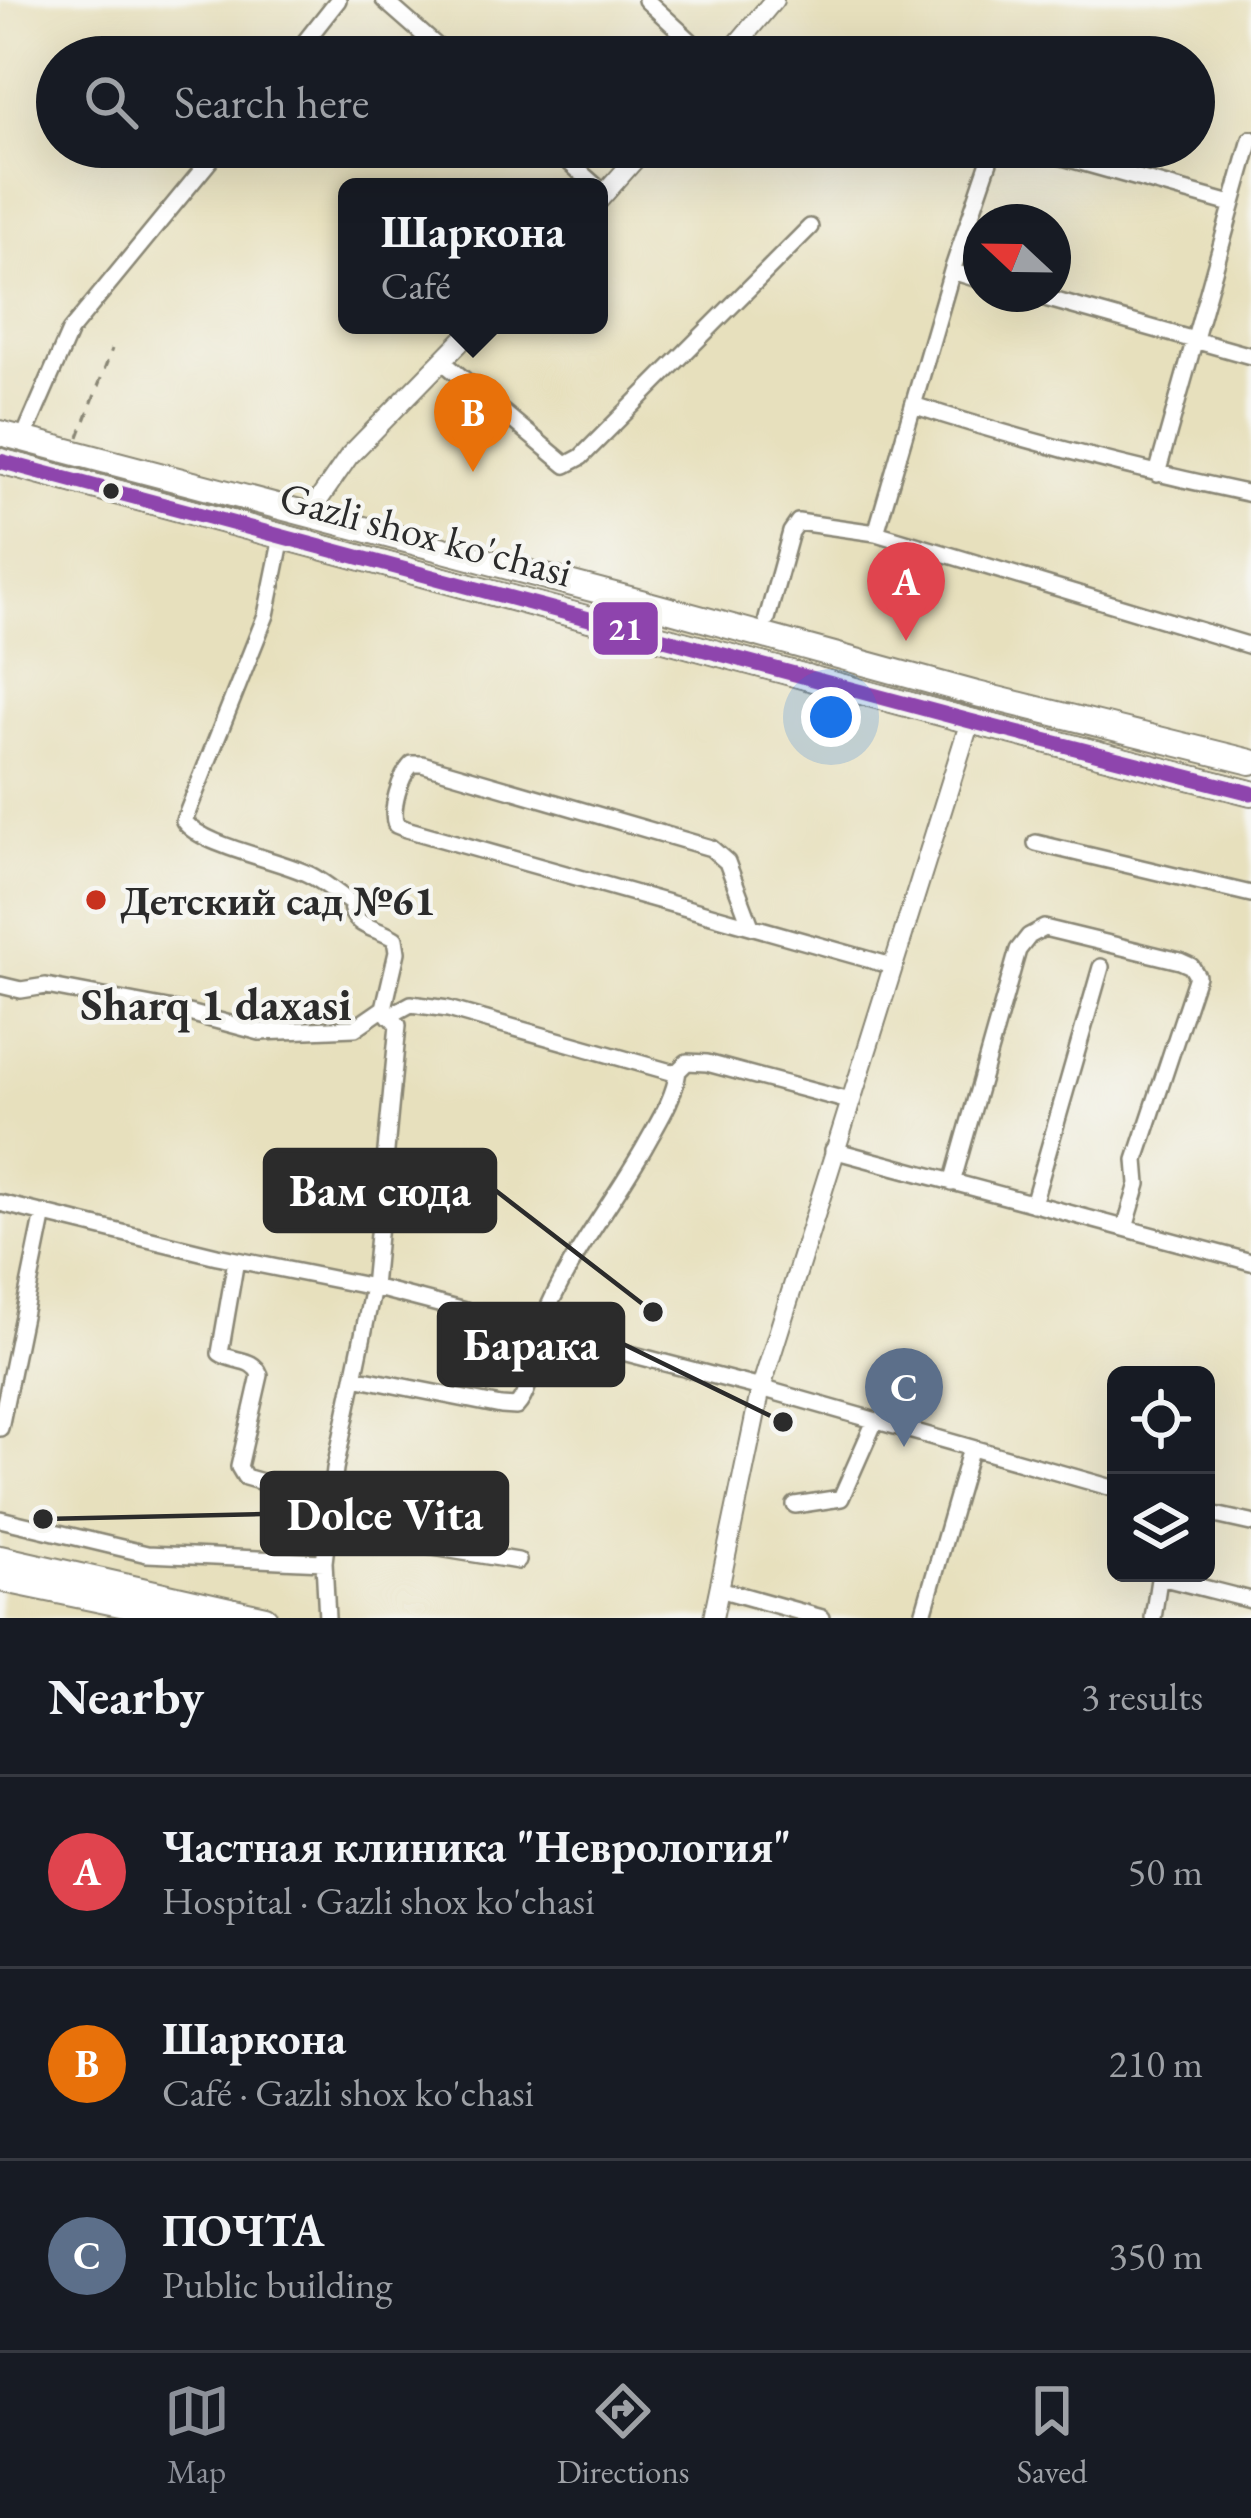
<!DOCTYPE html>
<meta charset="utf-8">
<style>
body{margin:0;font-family:"EB Garamond",serif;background:#20242c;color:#f1f3f6}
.controls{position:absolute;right:36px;bottom:36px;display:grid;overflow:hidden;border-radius:18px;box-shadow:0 12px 48px #0002}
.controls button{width:108px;height:108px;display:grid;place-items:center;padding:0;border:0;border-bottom:3px solid #363941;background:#171b24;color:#f1f3f6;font:60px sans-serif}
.compass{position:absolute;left:963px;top:204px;width:108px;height:108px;border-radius:50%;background:#171b24;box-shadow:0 12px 48px #0002;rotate:292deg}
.you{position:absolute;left:831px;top:717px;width:42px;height:42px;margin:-30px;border:9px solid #fff;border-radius:50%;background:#1a73e8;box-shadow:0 0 0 18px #1a73e833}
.badge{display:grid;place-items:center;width:78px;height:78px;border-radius:50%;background:#8c9099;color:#fff;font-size:39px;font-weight:700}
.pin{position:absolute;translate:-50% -99px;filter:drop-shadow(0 3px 6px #0008)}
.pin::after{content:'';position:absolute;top:63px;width:42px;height:36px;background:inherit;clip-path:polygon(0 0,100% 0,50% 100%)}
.popup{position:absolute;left:338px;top:178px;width:270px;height:156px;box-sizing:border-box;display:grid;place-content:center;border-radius:18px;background:#171b24;filter:drop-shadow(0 3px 9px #0005);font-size:39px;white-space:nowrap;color:#9ea1a6}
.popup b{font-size:45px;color:#f1f3f6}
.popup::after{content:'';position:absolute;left:50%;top:100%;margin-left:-24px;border:24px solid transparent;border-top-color:#171b24}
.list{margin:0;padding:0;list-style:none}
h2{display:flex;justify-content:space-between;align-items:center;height:156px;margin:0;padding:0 48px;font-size:51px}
h2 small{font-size:39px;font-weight:400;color:#9ea1a6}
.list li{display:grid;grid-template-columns:78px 1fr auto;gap:36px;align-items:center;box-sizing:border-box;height:192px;padding:0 48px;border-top:3px solid #363941}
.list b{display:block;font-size:45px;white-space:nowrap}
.list p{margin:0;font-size:39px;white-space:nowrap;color:#9ea1a6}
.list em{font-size:39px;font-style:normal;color:#9ea1a6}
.icon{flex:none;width:66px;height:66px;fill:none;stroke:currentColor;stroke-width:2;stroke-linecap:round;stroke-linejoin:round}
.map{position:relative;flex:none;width:1251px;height:1618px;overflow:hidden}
.search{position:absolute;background:#171b24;box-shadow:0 12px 48px #0002;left:36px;right:36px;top:36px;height:132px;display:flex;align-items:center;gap:30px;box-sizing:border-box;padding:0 42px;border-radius:66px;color:#9ea1a6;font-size:45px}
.sheet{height:732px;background:#171b24}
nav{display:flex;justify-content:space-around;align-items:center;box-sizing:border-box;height:168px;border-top:3px solid #363941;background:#171b24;font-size:33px;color:#9ea1a6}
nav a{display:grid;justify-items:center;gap:6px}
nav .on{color:#8c9099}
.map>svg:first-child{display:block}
</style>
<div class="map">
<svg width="1251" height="1618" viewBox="0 0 1251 1618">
<rect width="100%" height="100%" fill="#f6f6f2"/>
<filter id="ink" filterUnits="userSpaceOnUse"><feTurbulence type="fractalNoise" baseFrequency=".00833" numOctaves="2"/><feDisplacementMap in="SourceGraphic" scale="24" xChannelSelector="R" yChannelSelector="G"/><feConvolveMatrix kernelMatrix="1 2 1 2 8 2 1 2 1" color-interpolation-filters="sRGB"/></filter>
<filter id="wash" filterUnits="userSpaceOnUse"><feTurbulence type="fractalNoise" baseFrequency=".004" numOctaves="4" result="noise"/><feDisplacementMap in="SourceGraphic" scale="48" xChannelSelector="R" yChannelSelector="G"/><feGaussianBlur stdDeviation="2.7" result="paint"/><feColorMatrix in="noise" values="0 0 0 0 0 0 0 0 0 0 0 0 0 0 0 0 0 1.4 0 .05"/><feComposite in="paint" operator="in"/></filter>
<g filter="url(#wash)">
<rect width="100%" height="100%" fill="#e7e0bd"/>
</g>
<g filter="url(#ink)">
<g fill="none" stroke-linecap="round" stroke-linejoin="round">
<!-- minor casing -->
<g stroke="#898674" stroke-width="20">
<path id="minor" d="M384,0L449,57
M646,0L708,57
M293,57L338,0
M552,147L597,187
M1027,147L1231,204
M952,271L981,280
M1031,294L1251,356
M442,361L566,465L581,457L810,227
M913,405C1024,441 1137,470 1251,494
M23,439L70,331L221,147
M1157,474L1251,139
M876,533L952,271L994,147
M282,537L266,615L184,821C203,847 279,859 310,875C324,882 338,894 351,903C351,928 377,927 395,939L397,952L384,1008L398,1025L373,1287L335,1469L324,1562L327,1618
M767,619L791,532L798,522L876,533L1251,646
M1036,843L1251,894
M751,926L727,862L711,848L422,764H412C400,776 390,809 396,825L406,829L892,966
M0,985L21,990L46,986L189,1013L260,1032L355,1028L384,1008
M389,1016L411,1004L448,1009L671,1072L678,1071L687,1062L707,1063L849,1101
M833,1150L1251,1262
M952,1183L1018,950L1029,936L1044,928L1180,961L1191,966L1197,976L1136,1160L1138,1184L1125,1228
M0,1203L217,1256L373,1287L761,1388L1116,1489
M1033,1204L1101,967
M236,1260L220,1353C234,1363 253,1357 260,1375L239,1467L245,1477L332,1502
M354,1377L501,1406L516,1407C535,1387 530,1352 540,1327C565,1263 610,1207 644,1148C658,1122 674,1100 678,1071
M0,1428L44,1213
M795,1505L841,1498L875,1421
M1206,1513L1251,1523
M0,1519L147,1554L324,1562
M329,1530L518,1561
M1160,1577L1251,1600
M719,1589L822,1618
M922,1618L971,1448
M1153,1618L1160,1573"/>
</g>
<!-- tertiary casing -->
<g stroke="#898674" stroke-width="22">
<path id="tertiary" d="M726,57L774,0
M599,200L646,147
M309,514L349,456L477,325
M713,1618L761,1388L970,721"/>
</g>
<!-- primary casing -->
<g stroke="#898674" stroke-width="28">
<path id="primary" d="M0,1558L265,1618
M0,1579L188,1618"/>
</g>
<!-- trunk casing -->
<g stroke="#898674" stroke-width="28">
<path id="trunk" d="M0,433L641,602L977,694L1251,762
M0,461L970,721L1251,793"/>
</g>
<!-- path -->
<path stroke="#898674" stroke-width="3" stroke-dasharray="9 9" stroke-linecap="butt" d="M79,437L112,349"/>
<!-- minor -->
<use href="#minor" stroke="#fff" stroke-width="15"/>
<!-- tertiary -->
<use href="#tertiary" stroke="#fff" stroke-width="18"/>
<!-- primary -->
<use href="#primary" stroke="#fff" stroke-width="24"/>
<!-- trunk -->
<use href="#trunk" stroke="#fff" stroke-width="24"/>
<!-- bus-1 casing -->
<g stroke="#f6f6f2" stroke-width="24">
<path id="bus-1" d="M0,461L970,721L1251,793"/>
</g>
<!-- bus-1 -->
<use href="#bus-1" stroke="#8e44ad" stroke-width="15"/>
</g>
</g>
<!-- markers -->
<circle fill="#2b2b2b" stroke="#f6f6f2" stroke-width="4.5" cx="111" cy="491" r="10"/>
<circle fill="#c8321e" stroke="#f6f6f2" stroke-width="4.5" cx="96" cy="900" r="12"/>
<g text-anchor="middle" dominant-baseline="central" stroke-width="9" stroke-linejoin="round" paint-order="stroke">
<!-- street labels -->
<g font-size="42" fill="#2b2b2b" stroke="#f6f6f2">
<text transform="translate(426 534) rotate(15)">Gazli shox ko'chasi</text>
</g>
<!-- poi labels -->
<g font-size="42" font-weight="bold" fill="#2b2b2b" stroke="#f6f6f2" text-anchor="start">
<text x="120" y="900">Детский сад №61</text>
</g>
<!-- neighbourhood labels -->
<g font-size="45" font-weight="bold" fill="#2b2b2b" stroke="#f6f6f2">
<text x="216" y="1004">Sharq 1 daxasi</text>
</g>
</g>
<!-- callouts -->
<path fill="none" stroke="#2b2b2b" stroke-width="4.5" d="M653 1312L495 1190M783 1422L623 1344M43 1519L262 1514"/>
<g fill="#2b2b2b" stroke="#f6f6f2" stroke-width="4.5">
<circle cx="653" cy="1312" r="12"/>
<circle cx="783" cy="1422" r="12"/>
<circle cx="43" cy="1519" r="12"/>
</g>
<g fill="#2b2b2b" stroke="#2b2b2b" stroke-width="4.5">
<rect x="265" y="1150" width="230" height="81" rx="12"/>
<rect x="439" y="1304" width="184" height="81" rx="12"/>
<rect x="262" y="1473" width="245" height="81" rx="12"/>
</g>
<g font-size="45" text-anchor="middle" font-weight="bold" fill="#fff">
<text x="380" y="1206">Вам сюда</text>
<text x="531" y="1360">Барака</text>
<text x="385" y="1530">Dolce Vita</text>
</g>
<rect stroke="#f6f6f2" stroke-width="4.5" x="591" y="600" width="69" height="57" rx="12" fill="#8e44ad"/>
<g font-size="33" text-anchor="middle" font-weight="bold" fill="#fff">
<text x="625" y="640">21</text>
</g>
</svg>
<div class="controls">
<button><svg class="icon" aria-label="locate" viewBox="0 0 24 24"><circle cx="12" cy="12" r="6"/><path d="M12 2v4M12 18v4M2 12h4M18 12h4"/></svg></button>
<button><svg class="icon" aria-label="layers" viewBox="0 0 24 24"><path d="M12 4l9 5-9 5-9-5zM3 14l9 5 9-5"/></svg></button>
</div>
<svg class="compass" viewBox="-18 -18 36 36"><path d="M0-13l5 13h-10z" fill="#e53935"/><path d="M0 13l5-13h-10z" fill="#9ea1a6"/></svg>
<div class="you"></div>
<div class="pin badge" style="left:906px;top:641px;background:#e0444e">A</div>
<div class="pin badge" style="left:473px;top:472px;background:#e8710a">B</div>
<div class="popup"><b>Шаркона</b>Café</div>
<div class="pin badge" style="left:904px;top:1447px;background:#5c6f8a">C</div>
<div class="search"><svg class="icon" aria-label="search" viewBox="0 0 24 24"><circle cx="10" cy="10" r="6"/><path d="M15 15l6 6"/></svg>Search here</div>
</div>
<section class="sheet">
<h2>Nearby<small>3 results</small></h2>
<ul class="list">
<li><span class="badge" style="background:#e0444e">A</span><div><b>Частная клиника &quot;Неврология&quot;</b><p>Hospital · Gazli shox ko'chasi</p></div><em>50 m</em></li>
<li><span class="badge" style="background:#e8710a">B</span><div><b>Шаркона</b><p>Café · Gazli shox ko'chasi</p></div><em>210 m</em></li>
<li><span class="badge" style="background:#5c6f8a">C</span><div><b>ПОЧТА</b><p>Public building</p></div><em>350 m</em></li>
</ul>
</section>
<nav>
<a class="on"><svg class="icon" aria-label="map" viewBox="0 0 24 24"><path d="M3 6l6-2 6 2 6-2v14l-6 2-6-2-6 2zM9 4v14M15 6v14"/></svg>Map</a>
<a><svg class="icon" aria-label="directions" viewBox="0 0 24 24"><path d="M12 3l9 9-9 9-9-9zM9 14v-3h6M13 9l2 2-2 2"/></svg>Directions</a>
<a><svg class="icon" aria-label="saved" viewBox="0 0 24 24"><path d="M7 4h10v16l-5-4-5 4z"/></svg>Saved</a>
</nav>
